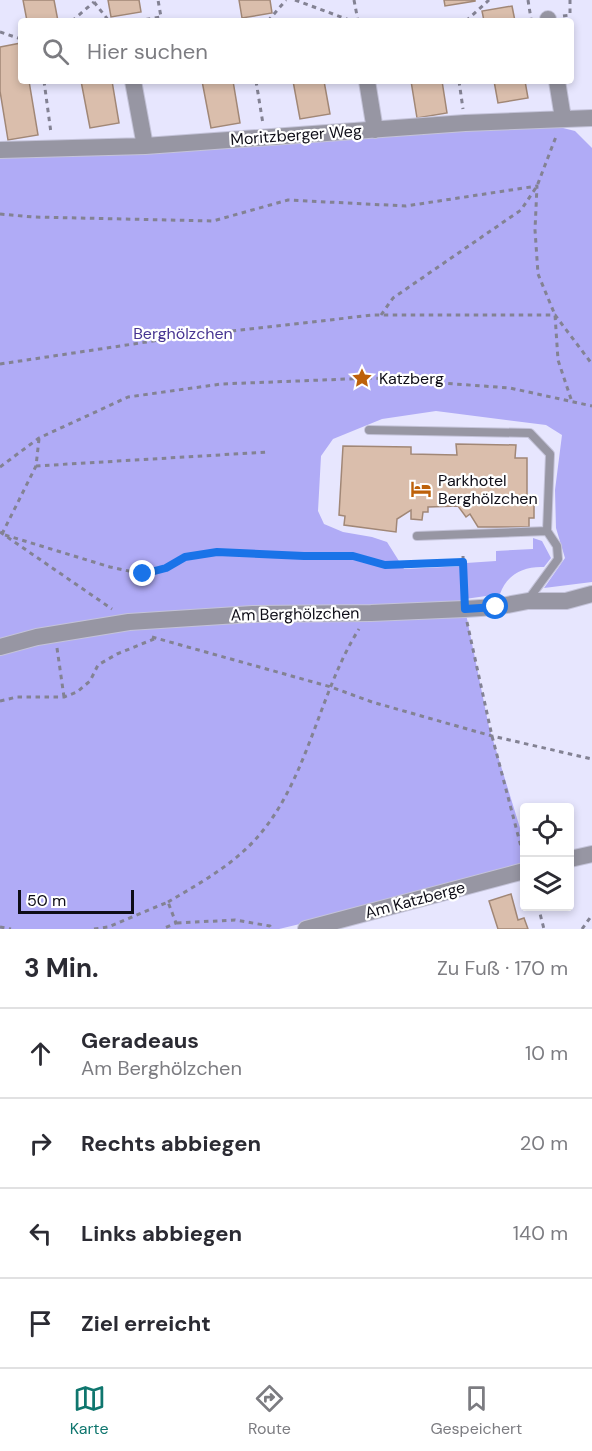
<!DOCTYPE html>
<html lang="de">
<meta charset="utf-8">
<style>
body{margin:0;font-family:"DM Sans",sans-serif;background:#f2f2f3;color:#2b2b33}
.controls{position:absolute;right:18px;bottom:18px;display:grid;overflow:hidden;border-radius:6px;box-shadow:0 3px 9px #0003}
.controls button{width:54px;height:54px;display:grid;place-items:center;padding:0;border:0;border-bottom:2px solid #e1e1e2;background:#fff;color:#2b2b33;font:30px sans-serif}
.scale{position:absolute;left:18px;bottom:15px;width:116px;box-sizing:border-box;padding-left:6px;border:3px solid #0e0d17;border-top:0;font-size:16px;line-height:21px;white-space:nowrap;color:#0e0d17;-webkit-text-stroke:4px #fff;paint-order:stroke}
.stop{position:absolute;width:18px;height:18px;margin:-14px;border:4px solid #1a73e8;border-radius:50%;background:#fff}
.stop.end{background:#1a73e8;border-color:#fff;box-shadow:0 2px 6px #0008}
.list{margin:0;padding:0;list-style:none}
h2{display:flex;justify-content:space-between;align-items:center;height:78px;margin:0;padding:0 24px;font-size:26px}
h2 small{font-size:20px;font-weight:400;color:#7c7c81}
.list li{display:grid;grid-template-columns:39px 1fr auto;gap:18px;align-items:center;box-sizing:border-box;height:90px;padding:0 24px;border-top:2px solid #e1e1e2}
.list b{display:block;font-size:22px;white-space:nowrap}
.list p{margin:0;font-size:20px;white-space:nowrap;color:#7c7c81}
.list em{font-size:20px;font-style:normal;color:#7c7c81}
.icon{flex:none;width:33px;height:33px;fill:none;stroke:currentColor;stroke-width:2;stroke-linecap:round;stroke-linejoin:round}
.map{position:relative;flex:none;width:592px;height:929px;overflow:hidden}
.search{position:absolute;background:#fff;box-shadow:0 3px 9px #0003;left:18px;right:18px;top:18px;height:66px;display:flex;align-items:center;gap:15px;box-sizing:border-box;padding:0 21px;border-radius:6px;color:#7c7c81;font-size:22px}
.sheet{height:438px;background:#fff}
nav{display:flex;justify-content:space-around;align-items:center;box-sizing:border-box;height:84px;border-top:2px solid #e1e1e2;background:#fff;font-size:16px;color:#7c7c81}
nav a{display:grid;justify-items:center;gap:3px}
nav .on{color:#0f766e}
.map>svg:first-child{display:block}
</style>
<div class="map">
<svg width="592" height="929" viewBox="0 0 592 929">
<rect width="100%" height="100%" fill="#e7e6fe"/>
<!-- green -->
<path fill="#b0abf6" d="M551,125L575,131L592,148V582L544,588L565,558L556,528L555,490L562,435L546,425L436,411L382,419L333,439L321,456L318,511L324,524L343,532L372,537L387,542L404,569L466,566V563L496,561V551L533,549V538L542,541L551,558L544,567C524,566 507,574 500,594L465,599V609L489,727L524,841V863L350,912L279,929H0V156Z"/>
<!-- building -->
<path fill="#dabeac" stroke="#a18776" stroke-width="1.5" d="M23,0H54L58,21H27Z
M108,0H139L141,12L111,17Z
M239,0H270L272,13L242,18Z
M444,0H475V1L445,6Z
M512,6L515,21H484L482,11Z
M21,43V81H29L38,135L8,140L0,91V47Z
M81,81H112L119,123L90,128Z
M202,81H233L240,123L211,128Z
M293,81H324L330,114L300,119Z
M411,81H442L447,113L417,118Z
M494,81H525L528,98L498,103Z
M456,444L516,445L515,458H527V505H534V518H529V527H478L470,514L466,517L458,506L428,507V512H423L422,520L411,519V510L397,519L396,532L344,525L345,516L339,515L343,446L411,447V454L457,455Z
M511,894L518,920L524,918L528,929H498L489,901Z"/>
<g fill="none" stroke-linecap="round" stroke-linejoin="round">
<!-- service casing -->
<g stroke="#c4c3d9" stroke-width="10">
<path id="service" d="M369,430L530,433L550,454L547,531L557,546L558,559L528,600
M417,536L547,531"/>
</g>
<!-- minor casing -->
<g stroke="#c4c3d9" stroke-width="18">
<path id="minor" d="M548,19V21
M133,81L145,146
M367,81L375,130
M557,81L563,118
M0,150L145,146L465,123L592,118
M0,647L37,637L129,622L253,614L371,613L465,609L496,607L528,601H566L592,594
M570,859L592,854
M306,929L524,871"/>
</g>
<!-- path -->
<path stroke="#838293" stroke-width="3" stroke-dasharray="4.5 4.5" stroke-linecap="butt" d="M295,0L352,21
M354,0L358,21
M528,0L531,19
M94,2L109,21
M563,16L570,15V0
M72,21L94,2
M137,21L161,17L158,0
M268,21L286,0
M466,21L489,0
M0,32L21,39
M44,81L51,133
M256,81L263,124
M459,81L463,109
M0,214L33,217L213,221L288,200L406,206L537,186L535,230L538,274L555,315L558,360L572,402
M381,315L393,298L521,210L537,186L557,134
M0,364L180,337L373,315H555L592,364
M36,466L268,452
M0,467L39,438L128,397L221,384L373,378L510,388L592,406
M0,532L112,609
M2,534L36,466L39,439
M5,535L110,567L143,574L166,568L185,557L217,552L304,556H353L385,565L463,562
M463,556L464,595
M467,622L492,736L524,858
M152,637L331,687L372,702L492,736L592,759
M57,648L64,697
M0,701L17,697H64L77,692L90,681L98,665L117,654L154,639
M168,902C195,886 224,870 247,848C307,791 316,697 359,629
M538,906L544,929
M177,923L235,920L270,926L272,929
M0,927L11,929
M94,929L108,927L168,902L176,923L162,929
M582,929L592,915"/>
<!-- service -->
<use href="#service" stroke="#9796a3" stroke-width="8"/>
<!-- minor -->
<use href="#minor" stroke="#9796a3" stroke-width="16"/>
</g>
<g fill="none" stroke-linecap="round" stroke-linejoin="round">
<!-- route -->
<path stroke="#1a73e8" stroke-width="8" d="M143,574L166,568L185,557L217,552L304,556H353L385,565L463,562L465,609L496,607"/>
</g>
<!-- icons -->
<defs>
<g id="sight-bare" transform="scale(1.62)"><path d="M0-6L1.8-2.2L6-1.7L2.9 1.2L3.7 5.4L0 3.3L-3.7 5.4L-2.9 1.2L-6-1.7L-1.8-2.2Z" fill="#bd610a" stroke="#fff" stroke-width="2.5" paint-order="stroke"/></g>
<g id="hotel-bare" transform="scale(1.62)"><path d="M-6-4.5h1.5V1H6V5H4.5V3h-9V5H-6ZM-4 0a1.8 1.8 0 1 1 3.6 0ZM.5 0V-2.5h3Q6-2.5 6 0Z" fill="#bd610a" stroke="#fff" stroke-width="2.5" paint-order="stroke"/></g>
</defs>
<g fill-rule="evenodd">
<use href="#sight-bare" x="362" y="378"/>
<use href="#hotel-bare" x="421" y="489"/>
</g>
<g text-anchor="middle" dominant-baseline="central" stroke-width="4.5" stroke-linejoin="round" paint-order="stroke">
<!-- street labels -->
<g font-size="16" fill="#0e0d17" stroke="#fff">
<text transform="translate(296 135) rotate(-4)">Moritzberger Weg</text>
<text transform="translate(295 614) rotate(-1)">Am Berghölzchen</text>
<text transform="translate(415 900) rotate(-15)">Am Katzberge</text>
</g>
<!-- park labels -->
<g font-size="16" fill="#473592" stroke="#fff">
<text x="183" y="333">Berghölzchen</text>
</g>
<!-- poi labels -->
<g font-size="16" fill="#0e0d17" stroke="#fff" text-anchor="start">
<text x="379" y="378">Katzberg</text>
<text x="438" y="480">Parkhotel<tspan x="438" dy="18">Berghölzchen</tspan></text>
</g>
</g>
</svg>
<div class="controls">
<button><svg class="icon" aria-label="locate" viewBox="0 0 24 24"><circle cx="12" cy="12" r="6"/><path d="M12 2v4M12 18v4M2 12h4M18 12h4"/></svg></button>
<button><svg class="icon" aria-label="layers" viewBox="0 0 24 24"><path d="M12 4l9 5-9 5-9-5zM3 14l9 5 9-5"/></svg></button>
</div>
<div class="scale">50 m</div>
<div class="stop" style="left:496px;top:607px"></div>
<div class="stop end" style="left:143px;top:574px"></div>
<div class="search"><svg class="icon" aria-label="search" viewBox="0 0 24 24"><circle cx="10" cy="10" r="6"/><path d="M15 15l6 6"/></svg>Hier suchen</div>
</div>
<section class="sheet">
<h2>3 Min.<small>Zu Fuß · 170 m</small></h2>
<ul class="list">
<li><svg class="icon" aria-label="ahead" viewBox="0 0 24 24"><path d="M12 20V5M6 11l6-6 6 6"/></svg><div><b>Geradeaus</b><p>Am Berghölzchen</p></div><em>10 m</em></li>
<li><svg class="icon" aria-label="right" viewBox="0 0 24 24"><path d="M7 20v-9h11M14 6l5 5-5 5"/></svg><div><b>Rechts abbiegen</b></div><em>20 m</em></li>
<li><svg class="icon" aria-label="left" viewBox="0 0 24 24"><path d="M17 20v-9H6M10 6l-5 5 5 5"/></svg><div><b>Links abbiegen</b></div><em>140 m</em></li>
<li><svg class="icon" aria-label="arrive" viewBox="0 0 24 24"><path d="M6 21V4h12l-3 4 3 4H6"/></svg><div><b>Ziel erreicht</b></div></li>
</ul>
</section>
<nav>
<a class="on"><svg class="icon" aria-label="map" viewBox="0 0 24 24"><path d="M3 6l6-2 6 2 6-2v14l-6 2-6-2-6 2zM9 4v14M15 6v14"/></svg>Karte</a>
<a><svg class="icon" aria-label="directions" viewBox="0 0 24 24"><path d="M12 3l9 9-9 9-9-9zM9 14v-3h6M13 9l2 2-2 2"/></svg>Route</a>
<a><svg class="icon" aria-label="saved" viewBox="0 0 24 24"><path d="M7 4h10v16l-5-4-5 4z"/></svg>Gespeichert</a>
</nav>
